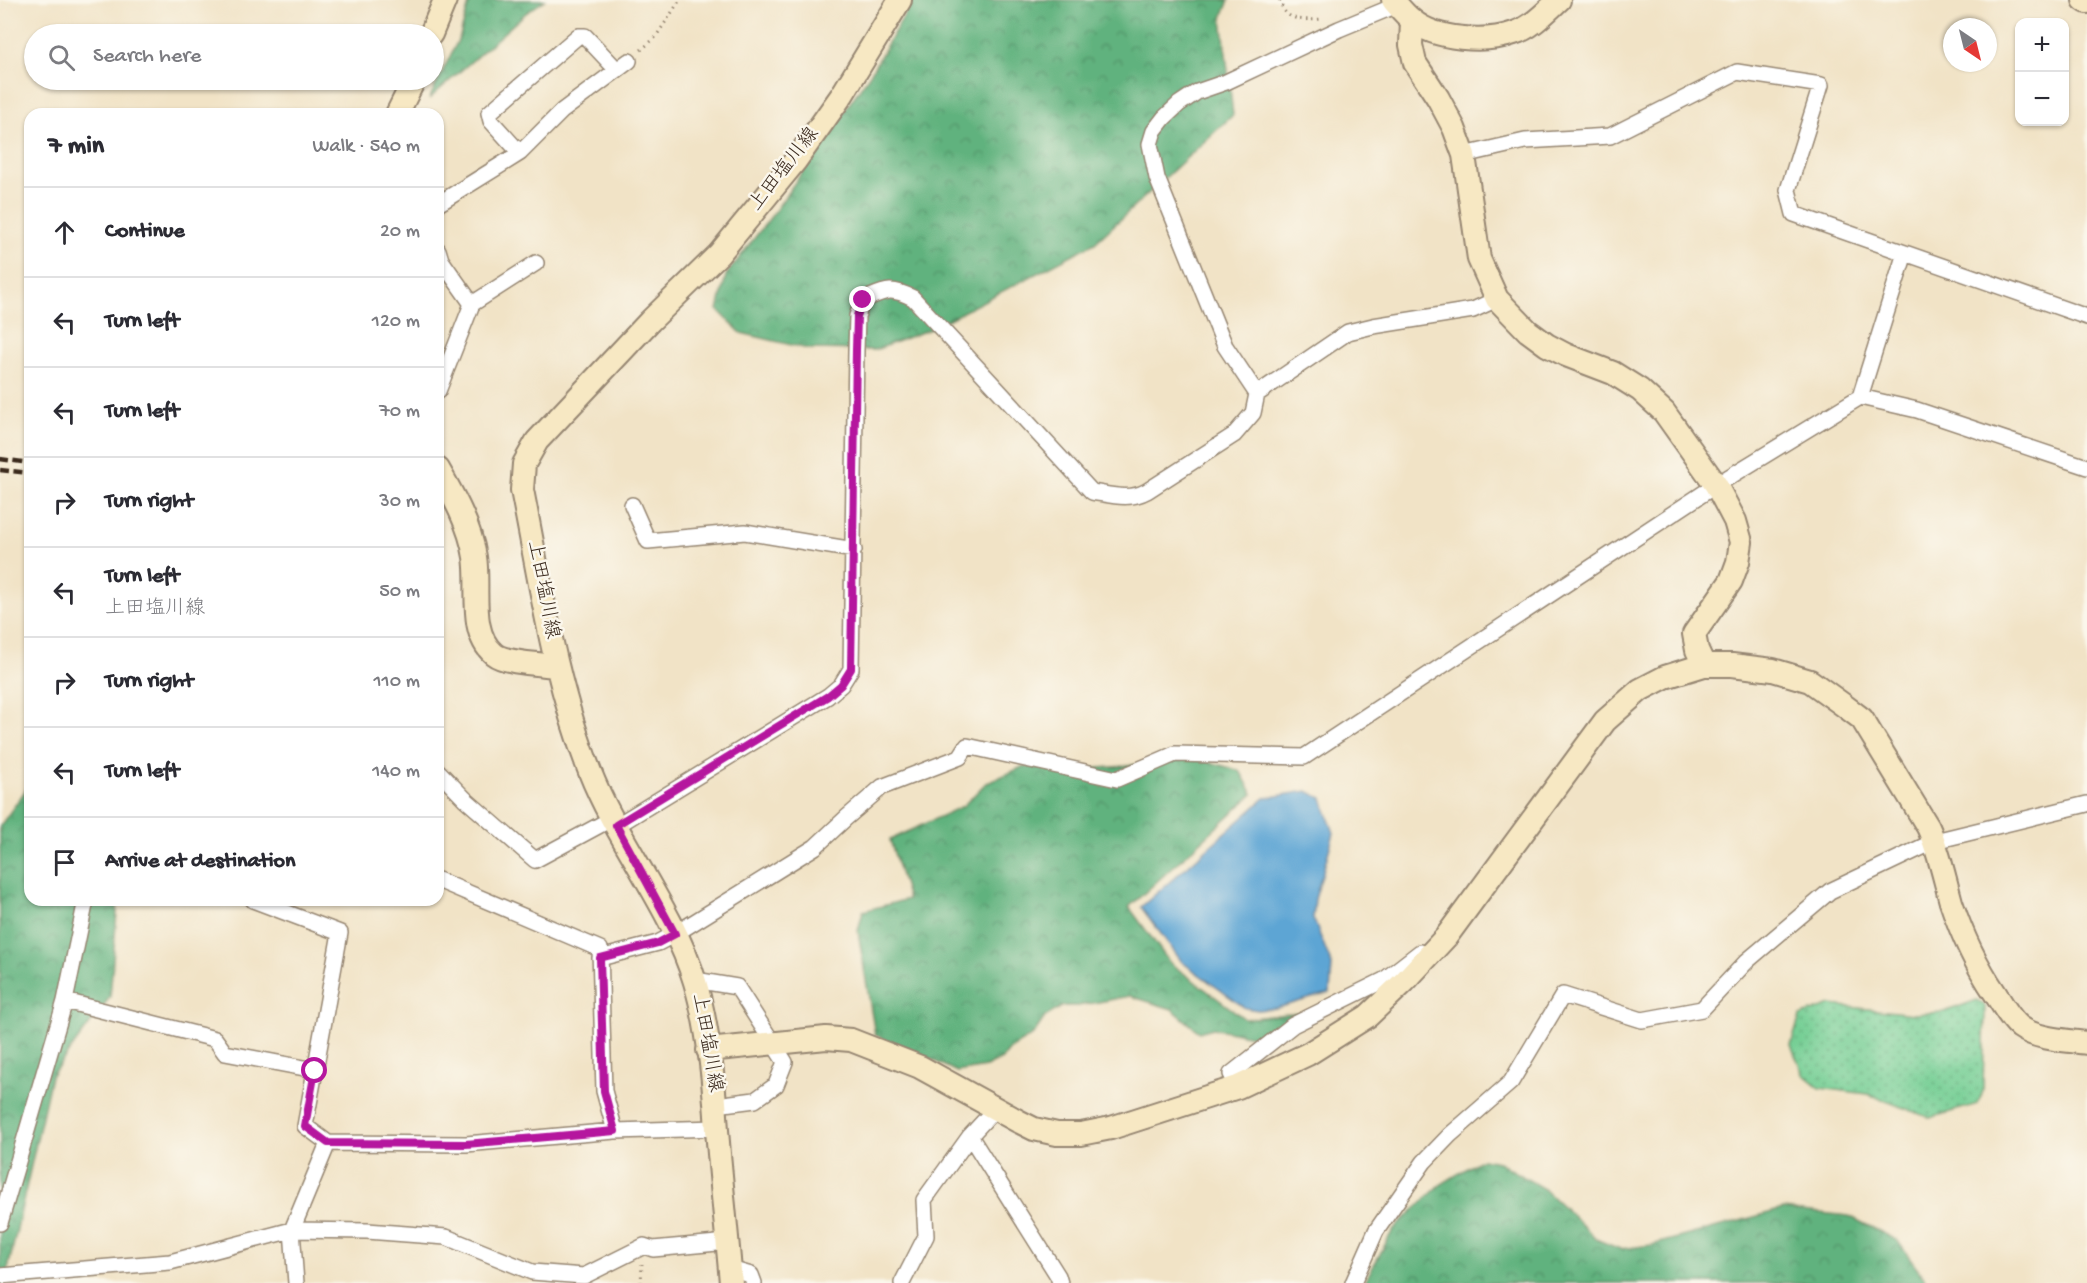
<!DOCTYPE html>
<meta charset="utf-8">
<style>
body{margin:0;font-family:"Gochi Hand","Klee One",sans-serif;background:#f2f2f3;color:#2b2b33}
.controls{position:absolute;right:18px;top:18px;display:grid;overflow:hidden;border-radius:12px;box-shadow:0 2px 4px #0004}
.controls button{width:54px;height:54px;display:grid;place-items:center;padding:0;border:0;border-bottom:2px solid #e1e1e2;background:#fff;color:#2b2b33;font:30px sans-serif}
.compass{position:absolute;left:1943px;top:18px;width:54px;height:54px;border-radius:50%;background:#fff;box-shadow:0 2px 4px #0004;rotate:145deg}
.stop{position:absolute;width:18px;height:18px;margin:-14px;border:4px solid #b5179e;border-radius:50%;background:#fff}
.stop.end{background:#b5179e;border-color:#fff;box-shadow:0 2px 6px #0008}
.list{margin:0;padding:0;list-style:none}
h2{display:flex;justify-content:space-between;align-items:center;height:78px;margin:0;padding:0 24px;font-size:26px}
h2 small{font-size:20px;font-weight:400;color:#7c7c81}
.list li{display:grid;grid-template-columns:39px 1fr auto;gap:18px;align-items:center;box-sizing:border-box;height:90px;padding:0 24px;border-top:2px solid #e1e1e2}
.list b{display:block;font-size:22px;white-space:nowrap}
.list p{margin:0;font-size:20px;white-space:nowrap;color:#7c7c81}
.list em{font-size:20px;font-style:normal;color:#7c7c81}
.icon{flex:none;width:33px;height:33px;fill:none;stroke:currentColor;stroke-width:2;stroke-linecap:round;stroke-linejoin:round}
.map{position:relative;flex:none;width:2087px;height:1283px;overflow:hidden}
.search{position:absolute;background:#fff;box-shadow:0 2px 4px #0004;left:24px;top:24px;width:420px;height:66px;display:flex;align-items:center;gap:15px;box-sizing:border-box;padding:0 21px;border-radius:33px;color:#7c7c81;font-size:22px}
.panel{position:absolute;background:#fff;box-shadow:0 2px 4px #0004;left:24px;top:108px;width:420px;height:798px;border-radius:18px}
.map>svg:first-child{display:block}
</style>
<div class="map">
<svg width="2087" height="1283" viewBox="0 0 2087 1283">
<defs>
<pattern id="forest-crowns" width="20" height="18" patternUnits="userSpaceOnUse" patternTransform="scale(1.5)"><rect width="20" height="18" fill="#60b27e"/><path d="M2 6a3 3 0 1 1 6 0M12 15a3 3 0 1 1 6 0" fill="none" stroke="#509167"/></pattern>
<pattern id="park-dots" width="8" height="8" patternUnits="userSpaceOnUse" patternTransform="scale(1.5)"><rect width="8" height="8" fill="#76cf95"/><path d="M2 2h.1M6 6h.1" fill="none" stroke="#62a879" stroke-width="1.8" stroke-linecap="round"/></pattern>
</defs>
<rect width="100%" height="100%" fill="#fbf7ec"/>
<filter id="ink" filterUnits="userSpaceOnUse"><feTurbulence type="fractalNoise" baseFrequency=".0167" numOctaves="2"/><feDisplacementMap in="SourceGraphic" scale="12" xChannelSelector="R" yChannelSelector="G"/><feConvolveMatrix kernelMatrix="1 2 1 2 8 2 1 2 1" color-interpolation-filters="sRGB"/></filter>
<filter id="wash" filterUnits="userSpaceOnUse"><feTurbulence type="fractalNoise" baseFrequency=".008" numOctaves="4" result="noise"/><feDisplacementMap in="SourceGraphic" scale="24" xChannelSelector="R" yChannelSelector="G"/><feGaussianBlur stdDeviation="1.35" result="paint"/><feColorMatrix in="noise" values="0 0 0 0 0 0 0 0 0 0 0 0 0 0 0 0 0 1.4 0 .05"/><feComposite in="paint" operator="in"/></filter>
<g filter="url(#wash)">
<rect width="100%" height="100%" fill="#f1e3c6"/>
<!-- forest -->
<path fill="url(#forest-crowns)" stroke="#4e6e4e" stroke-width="1.5" d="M470,0H545L526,13L429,99L460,36Z
M913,0H1229L1222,18L1233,115L1095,243L930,329L875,350L808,349L741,333L718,310L726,275L773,214L870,74Z
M1194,757L1240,771L1253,794L1129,907L1170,963L1245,1019L1305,1012L1271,1034L1257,1037L1213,1028L1199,1032L1172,1009L1130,996L1078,1006H1063L1045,1017L1033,1035L1010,1049L1002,1059L986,1067L957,1072L910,1049L875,1035L858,931L863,911L908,899L890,840L963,806L985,784L1022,767L1085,769L1126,766Z
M30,784V900H118L110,997L51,1076L5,1283H0V826Z
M1482,1159L1499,1162L1544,1189L1598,1240L1620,1249L1652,1245L1783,1209L1849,1216L1897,1240L1924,1277L1926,1283H1364L1393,1230L1440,1185Z"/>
<!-- park -->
<path fill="url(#park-dots)" stroke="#587c5a" stroke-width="1.5" d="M1977,1000L1985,1006L1983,1090L1978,1104L1930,1118L1868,1094L1820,1088L1803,1074L1791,1045L1800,1016L1831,1005L1914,1014L1944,1012Z"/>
<!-- water -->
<path fill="#5da5d4" stroke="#4c6879" stroke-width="1.5" d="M1307,791L1322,798L1334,833L1315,899L1313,918L1332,965L1330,993L1276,1008L1258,1010L1245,1008L1182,962L1141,907L1265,798Z"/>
</g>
<g filter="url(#ink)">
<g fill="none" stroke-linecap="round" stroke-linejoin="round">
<!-- street casing -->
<g stroke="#968672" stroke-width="18">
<path id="street" d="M520,153L491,121L489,113L578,36H585L617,70
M1464,155L1525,141L1610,136L1737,72L1821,85L1788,190L1794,214L2087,317
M438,204L520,153L562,111L629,61
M438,250L441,260L472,304
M438,391L472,304L536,263
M1257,394L1348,332L1373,326L1473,310L1497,299
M1860,397L1905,253
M632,505L648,541L745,532L854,550
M438,771L465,799L535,860L613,818
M616,826L828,696L841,685L851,669L856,350L857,316L863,300C885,291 890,286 913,298L1092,492C1111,495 1129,501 1147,491L1234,435L1253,413L1257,394L1225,346L1157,178L1150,144L1154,131L1164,118L1179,104L1197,92L1226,82L1339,29L1397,5
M438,880L600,949L604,1091L615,1131
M253,900L340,933L305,1126L328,1143L466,1144L615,1131L717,1128
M600,958L658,943L675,934L815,847L846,818L882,787L960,757L967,746L1117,779L1175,754L1304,757L1716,485L1860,397L1917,410L2087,467
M695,980L737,987L785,1062L776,1085L755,1100L716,1105
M65,1001L215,1039L225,1053L315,1070
M1238,1087L1231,1074L1293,1025L1384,980L1420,952L1422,954
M995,1109L970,1136L1058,1276L1060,1283
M0,1223L65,1001L86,900
M730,1269L751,1275L754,1283
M0,1276L170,1262L292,1230L367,1231L446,1237L532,1272L584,1276L644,1246L653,1249L728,1242
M296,1283L292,1230L328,1143
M902,1283L926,1236L924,1200L970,1136
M1353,1283L1376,1231L1424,1162L1450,1135L1511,1082L1563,995L1642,1020L1702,1009L1747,961L1830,891L1935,841L2087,804"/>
</g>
<!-- secondary casing -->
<g stroke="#968672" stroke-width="26">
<path id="secondary" d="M1393,0C1399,7 1405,15 1412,20C1435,40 1486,43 1514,33C1531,28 1546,12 1559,0
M2084,0L2087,2
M1412,21L1411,45L1415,63L1438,98L1454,128L1464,155L1479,259L1497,299L1528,331L1547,345L1566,355L1613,373L1640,390L1664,412L1716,485L1735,521L1741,542L1738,562L1731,581L1694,634L1697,650L1704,665
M431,34L445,0
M397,114L414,80
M438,469C454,497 470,525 475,557C480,587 468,632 494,654C505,663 541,664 556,666
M708,1050L826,1038L851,1040L920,1067L1018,1121L1034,1129L1057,1134H1081L1111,1128L1238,1087L1308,1054L1368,1016L1405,981L1446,937L1605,721L1640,690L1665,677L1704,665H1732L1773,670L1810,681L1842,704L1862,719L1928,827C1939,851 1944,877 1951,902C1962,935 1976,965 1995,993C2002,1004 2010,1019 2020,1027C2038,1040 2066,1040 2087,1043
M731,1283C727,1232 721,1181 717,1130C714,1081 709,1029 695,982C673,909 618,843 590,772C554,681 541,585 522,490L524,464L537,441L650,321L719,254L796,160L842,95L900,0"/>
</g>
<!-- path -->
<path stroke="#968672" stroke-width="3" stroke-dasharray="1.5 4.5" stroke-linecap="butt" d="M1280,0C1284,21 1302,21 1321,19
M641,50L655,38L680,0
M641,1283L642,1264"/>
<!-- street -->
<use href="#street" stroke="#fff" stroke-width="15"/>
<!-- secondary -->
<use href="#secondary" stroke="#f7e8c3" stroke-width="22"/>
<!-- rail -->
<path stroke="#3b2a1e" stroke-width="4.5" stroke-dasharray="9 4.5" stroke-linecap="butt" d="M0,459L30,463
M0,470L30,473"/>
</g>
</g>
<g fill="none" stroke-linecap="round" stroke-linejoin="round" filter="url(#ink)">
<!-- route -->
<path stroke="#b5179e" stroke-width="8" d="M315,1071L305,1126L328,1143L466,1144L615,1131L604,1091L600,958L658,943L675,934L616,825L828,696L841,685L851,669L856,350L857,316L863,300"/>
</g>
<g text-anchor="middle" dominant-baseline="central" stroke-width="5" stroke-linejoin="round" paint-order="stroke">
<!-- street labels -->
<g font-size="20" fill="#3b2a1e" stroke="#fbf7ec">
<text transform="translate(785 170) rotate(-52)">上田塩川線</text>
<text transform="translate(542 590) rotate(79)">上田塩川線</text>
<text transform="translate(706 1043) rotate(80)">上田塩川線</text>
</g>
</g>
</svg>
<div class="controls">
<button>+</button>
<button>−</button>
</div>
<svg class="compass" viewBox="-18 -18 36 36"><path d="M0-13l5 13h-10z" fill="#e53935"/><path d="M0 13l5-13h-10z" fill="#7c7c81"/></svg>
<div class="stop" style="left:315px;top:1071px"></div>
<div class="stop end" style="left:863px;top:300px"></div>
<div class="search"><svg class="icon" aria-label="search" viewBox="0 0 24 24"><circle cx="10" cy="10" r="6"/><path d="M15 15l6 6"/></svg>Search here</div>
<section class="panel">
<h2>7 min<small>Walk · 540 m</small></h2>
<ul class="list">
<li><svg class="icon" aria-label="ahead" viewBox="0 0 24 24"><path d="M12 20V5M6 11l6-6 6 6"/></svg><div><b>Continue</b></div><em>20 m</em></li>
<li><svg class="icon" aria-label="left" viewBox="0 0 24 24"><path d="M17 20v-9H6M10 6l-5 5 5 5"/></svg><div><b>Turn left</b></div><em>120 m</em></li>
<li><svg class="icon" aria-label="left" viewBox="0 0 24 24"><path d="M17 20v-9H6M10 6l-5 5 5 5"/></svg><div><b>Turn left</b></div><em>70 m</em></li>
<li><svg class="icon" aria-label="right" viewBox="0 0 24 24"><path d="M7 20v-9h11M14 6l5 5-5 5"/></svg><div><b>Turn right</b></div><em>30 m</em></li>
<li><svg class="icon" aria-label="left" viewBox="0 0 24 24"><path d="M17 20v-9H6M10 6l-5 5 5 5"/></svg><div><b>Turn left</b><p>上田塩川線</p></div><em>50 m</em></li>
<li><svg class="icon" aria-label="right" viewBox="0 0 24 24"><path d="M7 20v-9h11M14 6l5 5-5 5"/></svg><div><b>Turn right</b></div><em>110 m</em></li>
<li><svg class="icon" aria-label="left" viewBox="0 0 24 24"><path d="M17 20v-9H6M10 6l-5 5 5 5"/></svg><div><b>Turn left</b></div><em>140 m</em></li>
<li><svg class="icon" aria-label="arrive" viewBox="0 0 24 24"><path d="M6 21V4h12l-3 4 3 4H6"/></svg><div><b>Arrive at destination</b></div></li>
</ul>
</section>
</div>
